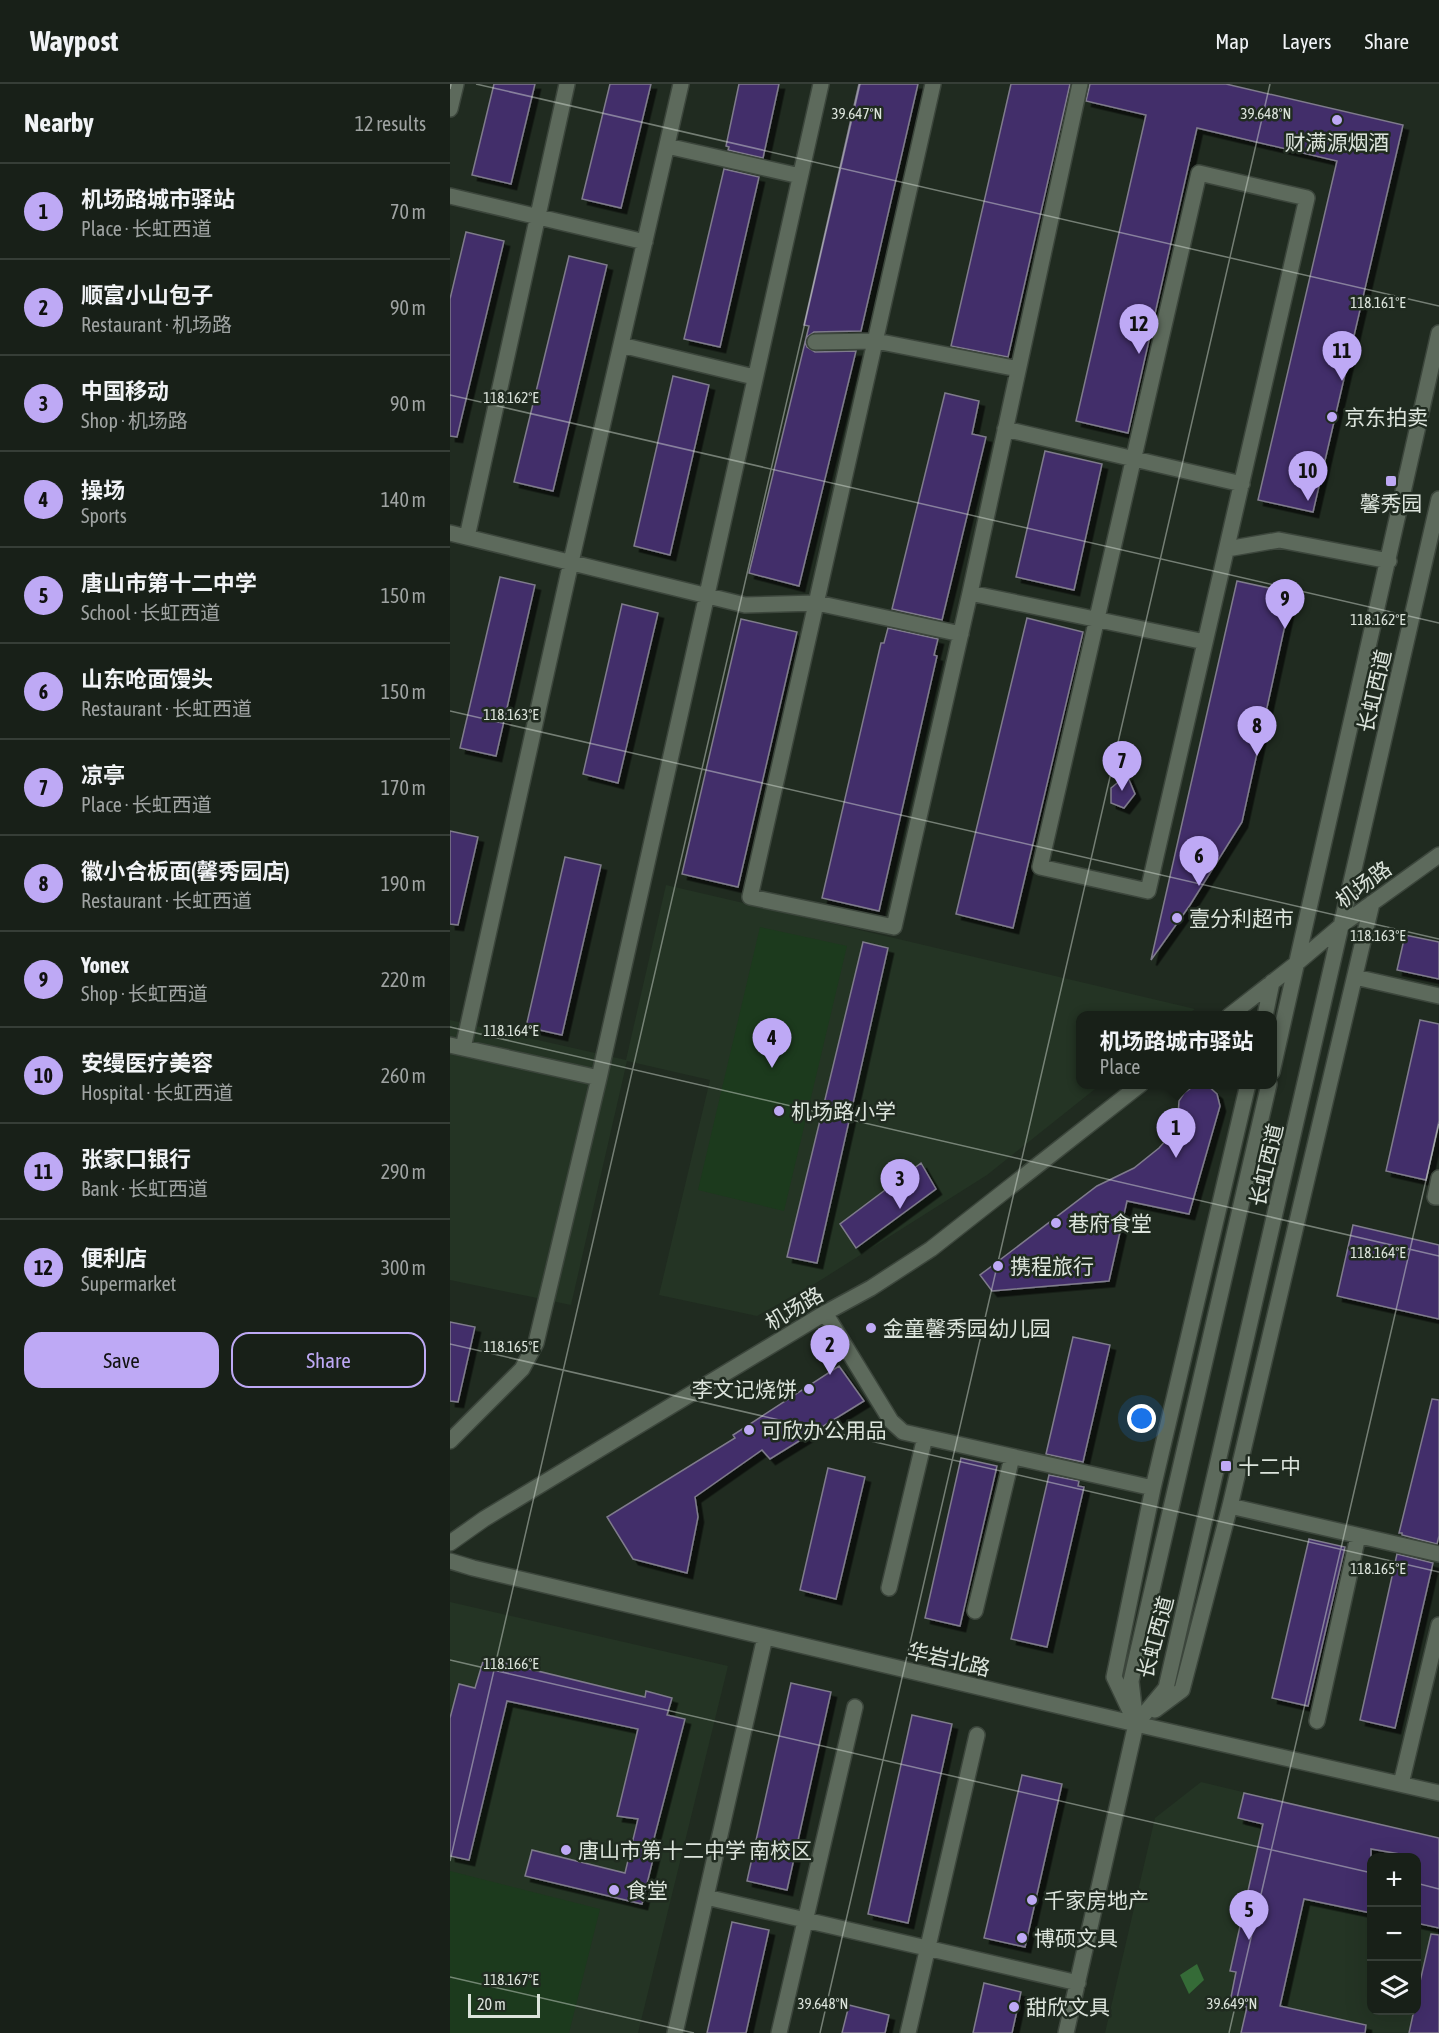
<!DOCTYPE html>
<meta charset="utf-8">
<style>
body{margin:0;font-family:"Asap Condensed","Noto Sans SC",sans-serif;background:#252d25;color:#f1f3f6}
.controls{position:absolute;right:18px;bottom:18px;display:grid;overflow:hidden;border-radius:12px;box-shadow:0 6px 24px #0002}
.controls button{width:54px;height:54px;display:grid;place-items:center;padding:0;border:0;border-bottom:2px solid #363e37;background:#182018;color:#f1f3f6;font:30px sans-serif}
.scale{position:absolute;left:18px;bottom:15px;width:72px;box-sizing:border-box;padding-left:6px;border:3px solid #dce4dc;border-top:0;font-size:16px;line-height:21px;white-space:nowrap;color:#dce4dc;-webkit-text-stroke:4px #202b20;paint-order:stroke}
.you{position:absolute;left:692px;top:1335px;width:21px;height:21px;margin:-15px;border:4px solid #fff;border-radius:50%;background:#1a73e8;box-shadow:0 0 0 9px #1a73e833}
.badge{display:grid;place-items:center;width:39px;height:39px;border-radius:50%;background:#bea9f5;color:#111;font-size:20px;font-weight:700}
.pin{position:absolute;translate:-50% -50px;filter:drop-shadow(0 2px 3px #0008)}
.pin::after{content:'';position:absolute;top:32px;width:21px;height:18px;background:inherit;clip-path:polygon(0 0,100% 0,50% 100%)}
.popup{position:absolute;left:626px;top:927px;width:201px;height:78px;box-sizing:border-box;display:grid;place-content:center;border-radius:12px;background:#182018;filter:drop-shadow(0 2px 4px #0005);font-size:20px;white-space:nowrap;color:#9fa3a2}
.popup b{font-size:22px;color:#f1f3f6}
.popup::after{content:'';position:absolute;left:50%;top:100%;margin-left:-12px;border:12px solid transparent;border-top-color:#182018}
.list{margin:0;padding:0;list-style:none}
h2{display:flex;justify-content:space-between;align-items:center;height:78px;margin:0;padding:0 24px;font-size:26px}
h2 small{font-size:20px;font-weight:400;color:#9fa3a2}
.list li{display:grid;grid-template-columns:39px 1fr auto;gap:18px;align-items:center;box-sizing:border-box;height:96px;padding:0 24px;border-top:2px solid #363e37}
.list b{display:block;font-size:22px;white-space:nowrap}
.list p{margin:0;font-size:20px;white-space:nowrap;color:#9fa3a2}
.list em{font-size:20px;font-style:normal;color:#9fa3a2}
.actions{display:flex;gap:12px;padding:18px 24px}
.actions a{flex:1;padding:14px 0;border:2px solid #bea9f5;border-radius:18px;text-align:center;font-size:21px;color:#bea9f5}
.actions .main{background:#bea9f5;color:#111}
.icon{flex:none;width:33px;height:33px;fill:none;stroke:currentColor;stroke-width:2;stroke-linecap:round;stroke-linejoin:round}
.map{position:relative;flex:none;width:989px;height:1949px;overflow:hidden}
header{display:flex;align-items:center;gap:36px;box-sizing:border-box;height:84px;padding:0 30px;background:#182018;border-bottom:2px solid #363e37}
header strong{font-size:28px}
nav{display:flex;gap:33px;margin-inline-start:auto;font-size:21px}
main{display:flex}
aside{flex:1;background:#182018}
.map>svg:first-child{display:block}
</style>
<header>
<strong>Waypost</strong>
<nav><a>Map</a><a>Layers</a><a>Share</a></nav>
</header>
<main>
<aside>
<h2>Nearby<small>12 results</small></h2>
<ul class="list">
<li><span class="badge">1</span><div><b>机场路城市驿站</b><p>Place · 长虹西道</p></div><em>70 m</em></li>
<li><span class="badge">2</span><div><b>顺富小山包子</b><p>Restaurant · 机场路</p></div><em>90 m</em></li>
<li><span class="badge">3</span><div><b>中国移动</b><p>Shop · 机场路</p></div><em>90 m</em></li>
<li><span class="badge">4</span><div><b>操场</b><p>Sports</p></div><em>140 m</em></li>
<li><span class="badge">5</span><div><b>唐山市第十二中学</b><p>School · 长虹西道</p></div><em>150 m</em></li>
<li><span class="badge">6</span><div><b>山东呛面馒头</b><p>Restaurant · 长虹西道</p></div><em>150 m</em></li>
<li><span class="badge">7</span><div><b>凉亭</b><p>Place · 长虹西道</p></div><em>170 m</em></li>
<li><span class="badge">8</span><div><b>徽小合板面(馨秀园店)</b><p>Restaurant · 长虹西道</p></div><em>190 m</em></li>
<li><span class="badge">9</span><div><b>Yonex</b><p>Shop · 长虹西道</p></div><em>220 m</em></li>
<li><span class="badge">10</span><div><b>安缦医疗美容</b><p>Hospital · 长虹西道</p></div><em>260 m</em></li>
<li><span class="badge">11</span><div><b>张家口银行</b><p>Bank · 长虹西道</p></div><em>290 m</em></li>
<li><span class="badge">12</span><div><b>便利店</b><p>Supermarket</p></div><em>300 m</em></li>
</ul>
<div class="actions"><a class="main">Save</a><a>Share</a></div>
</aside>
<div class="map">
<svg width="989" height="1949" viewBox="0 0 989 1949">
<defs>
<filter id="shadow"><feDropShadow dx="5.5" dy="5.5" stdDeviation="0" flood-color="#0009"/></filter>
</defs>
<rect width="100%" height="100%" fill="#202b20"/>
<!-- built -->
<path fill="#243424" d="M216,801L444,854L745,925L736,931L630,932V1000L650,1001L537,1091L366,1199L307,1232L209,1211L260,996L177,977L121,1221L0,1196V936L176,976Z
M0,1518L278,1582L188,1949H0Z
M751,1698L801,1710L795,1741L933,1773L922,1774V1926H966L967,1781L989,1786V1949H655L705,1734Z"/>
<!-- green -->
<path fill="#1c3a1d" d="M310,843L397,862L334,1127L248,1106Z
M0,1787L150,1825L119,1949H0Z"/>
<!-- water -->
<path fill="#356b37" d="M747,1880L754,1896L739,1910L730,1891Z"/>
<!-- building -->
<path fill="#432f6a" stroke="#7f7b8c" stroke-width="1.5" filter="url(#shadow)" d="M44,0H85L61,100L22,91Z
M160,0H201L171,124L132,115Z
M289,0H329L313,74L278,66L279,63L276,62Z
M409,0H468L411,247L364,248L357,253L355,258L357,263L365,268L406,267L349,502L299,489L359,242L354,241Z
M561,0H620L558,273L501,262Z
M640,0H776L953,41L863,428L808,416L887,77L747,44L678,349L626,337L696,31L636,17Z
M274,85L309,93L270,263L234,255Z
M16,148L54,157L7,353L0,352V215Z
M119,172L157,181L103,407L64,398Z
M223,292L259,301L220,471L184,462Z
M495,309L529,317L522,350L536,353L492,536L442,525Z
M595,367L652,380L624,506L566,493Z
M50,493L85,501L46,672L10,664Z
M787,497L842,509L792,738L740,821L701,876Z
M172,520L208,529L168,699L133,690Z
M577,534L633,548L563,844L506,830Z
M291,535L347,548L288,803L232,790Z
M438,544L488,555L484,571L487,572L429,827L372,814L431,559H434Z
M677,691L685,710L674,724L661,719V704Z
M0,747L28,753L8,841L0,840Z
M115,773L151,781L112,951L76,943Z
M955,851L989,858V895L947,886Z
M413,858L438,864L367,1179L337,1173Z
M970,936L989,940V1037L976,1096L936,1087Z
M747,1000H756L767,1010L770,1022L739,1130L677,1117L659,1197L542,1207L530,1191L647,1102L684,1084L709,1064L727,1044L729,1017L734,1009Z
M471,1079L486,1105L406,1164L390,1140Z
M903,1141L989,1161V1235L887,1212Z
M0,1238L25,1243L8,1318L0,1317Z
M623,1253L660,1261L633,1378L596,1370Z
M389,1282L414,1317L320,1375L312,1366L245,1413L248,1433L237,1489L183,1475L157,1433L285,1354L283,1351Z
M982,1315L989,1316V1452L987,1460L952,1451V1449H949Z
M511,1374L547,1382L510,1542L475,1534Z
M378,1384L415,1393L386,1515L350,1506Z
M599,1391L629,1397L628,1402L634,1403L597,1563L561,1555Z
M859,1455L895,1463L858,1622L822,1614Z
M947,1470L983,1479L945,1644L910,1636Z
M34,1574L195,1613L196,1607L222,1614L217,1631L235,1635L200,1770L204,1771L192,1820L75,1792L82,1766L175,1789L188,1735L167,1732L188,1645L57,1617L19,1776L0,1772V1634L9,1600L25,1604Z
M341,1599L381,1608L337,1806L297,1797Z
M462,1631L502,1640L458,1839L418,1830Z
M572,1691L612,1700L575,1863L534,1854Z
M794,1709L989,1754V1844L966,1839V1773L921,1765V1829L854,1815L830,1922L916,1941L915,1949H791L797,1923L780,1918L786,1888L780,1887L813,1740L788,1734Z
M282,1838L319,1846L296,1949H257Z
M981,1850L989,1851V1949H959L964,1926H966V1915Z
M534,1899L571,1908L562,1949H523Z
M399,1921L439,1931L435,1949H392Z"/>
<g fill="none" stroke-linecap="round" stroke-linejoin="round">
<!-- minor casing -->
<g stroke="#3c463c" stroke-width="18">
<path id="minor" d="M483,0L300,813L444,843L520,509L630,0
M0,25L6,0
M217,62L350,92
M749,89L857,114L698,807L590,783Z
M0,112L195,158
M365,258L426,257L568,285
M171,261L304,293
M555,345L792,400
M0,449L295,521L367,519L511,550
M17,453L117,0
M777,465L829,456L939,477
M520,509L755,558
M905,893L989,912
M779,932L847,879L893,840L989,771
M815,932L822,898
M0,961L149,994
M13,964L121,478L231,0
M822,988L989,249
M989,1094L985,1113H989
M375,1229L441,1337L453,1348L703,1404
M0,1357L72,1285L86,1259L149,994L371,0
M780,1422L989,1470
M0,1459L34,1435L375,1229L421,1204L481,1165L691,1000
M0,1477L23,1484L686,1640L989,1709
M439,1504L475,1353
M525,1527L562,1373
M705,1626L732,1606L780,1422L922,819
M681,1629L664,1593L703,1404L798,1000
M867,1637L908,1452
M686,1640L716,1604L989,415
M951,1700L989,1541
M256,1813L628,1899
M225,1949L315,1553
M329,1949L405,1623
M458,1949L527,1651
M616,1949L686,1640L681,1597L819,1000"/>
</g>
<!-- minor -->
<use href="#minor" stroke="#5d6a5c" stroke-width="15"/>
</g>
<!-- ticks -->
<path fill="none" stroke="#dce4dc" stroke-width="1.5" stroke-opacity="0.45" d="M26,0L989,222M0,5L1,0M0,311L989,539M0,627L989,855M0,943L989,1172M0,1260L989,1488M0,1576L922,1789M0,1777L410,0M966,1799L989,1805M0,1893L244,1949M370,1949L820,0M779,1949L989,1040"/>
<!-- markers -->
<g fill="#bea9f5" stroke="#202b20" stroke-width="2">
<circle cx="887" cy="36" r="6"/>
<circle cx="882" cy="333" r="6"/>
<rect x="935" y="391" width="12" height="12" rx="3"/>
<circle cx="727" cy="834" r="6"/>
<circle cx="329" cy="1027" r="6"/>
<circle cx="606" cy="1139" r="6"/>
<circle cx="548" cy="1182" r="6"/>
<circle cx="421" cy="1244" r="6"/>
<circle cx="359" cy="1305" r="6"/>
<circle cx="299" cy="1346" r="6"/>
<rect x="770" y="1376" width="12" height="12" rx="3"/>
<circle cx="116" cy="1766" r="6"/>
<circle cx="164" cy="1806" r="6"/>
<circle cx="582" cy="1816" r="6"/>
<circle cx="572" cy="1854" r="6"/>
<circle cx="564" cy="1923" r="6"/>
</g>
<g text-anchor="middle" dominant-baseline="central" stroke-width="5" stroke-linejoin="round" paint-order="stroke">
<!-- poi labels -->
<g font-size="21" fill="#dce4dc" stroke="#202b20" text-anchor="start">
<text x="887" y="58" text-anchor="middle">财满源烟酒</text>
<text x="894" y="333">京东拍卖</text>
<text x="941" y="419" text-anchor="middle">馨秀园</text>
<text x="739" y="834">壹分利超市</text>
<text x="341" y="1027">机场路小学</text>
<text x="618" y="1139">巷府食堂</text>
<text x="560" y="1182">携程旅行</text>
<text x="433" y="1244">金童馨秀园幼儿园</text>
<text x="347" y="1305" text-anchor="end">李文记烧饼</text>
<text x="311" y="1346">可欣办公用品</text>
<text x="788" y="1382">十二中</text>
<text x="128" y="1766">唐山市第十二中学 南校区</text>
<text x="176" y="1806">食堂</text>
<text x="594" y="1816">千家房地产</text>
<text x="584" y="1854">博硕文具</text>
<text x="576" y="1923">甜欣文具</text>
</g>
<!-- street labels -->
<g font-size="21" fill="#dce4dc" stroke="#202b20">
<text transform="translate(924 607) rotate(-77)">长虹西道</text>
<text transform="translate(913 800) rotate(-36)">机场路</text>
<text transform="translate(816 1081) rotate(-77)">长虹西道</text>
<text transform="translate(344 1224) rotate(-31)">机场路</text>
<text transform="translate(705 1553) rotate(-75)">长虹西道</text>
<text transform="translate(499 1575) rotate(13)">华岩北路</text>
</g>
</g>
<g font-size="15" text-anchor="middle" fill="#dce4dc" stroke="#202b20" stroke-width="5" stroke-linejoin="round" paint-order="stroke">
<text x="407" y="35">39.647°N</text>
<text x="816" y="35">39.648°N</text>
<text x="928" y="224">118.161°E</text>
<text x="61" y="319">118.162°E</text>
<text x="928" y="541">118.162°E</text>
<text x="61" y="636">118.163°E</text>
<text x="928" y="857">118.163°E</text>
<text x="61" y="952">118.164°E</text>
<text x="928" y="1174">118.164°E</text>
<text x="61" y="1268">118.165°E</text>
<text x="928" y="1490">118.165°E</text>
<text x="61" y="1585">118.166°E</text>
<text x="61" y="1901">118.167°E</text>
<text x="373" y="1925">39.648°N</text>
<text x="782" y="1925">39.649°N</text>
</g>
</svg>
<div class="controls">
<button>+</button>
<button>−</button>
<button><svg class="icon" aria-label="layers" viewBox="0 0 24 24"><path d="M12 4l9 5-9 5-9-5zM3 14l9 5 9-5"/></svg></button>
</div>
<div class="scale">20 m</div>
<div class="you"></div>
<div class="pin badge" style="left:726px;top:1074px">1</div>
<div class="popup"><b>机场路城市驿站</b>Place</div>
<div class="pin badge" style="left:380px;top:1291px">2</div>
<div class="pin badge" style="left:450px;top:1125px">3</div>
<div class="pin badge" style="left:322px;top:984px">4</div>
<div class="pin badge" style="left:799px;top:1856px">5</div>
<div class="pin badge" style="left:749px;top:802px">6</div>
<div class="pin badge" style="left:672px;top:707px">7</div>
<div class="pin badge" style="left:807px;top:672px">8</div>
<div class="pin badge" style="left:835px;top:545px">9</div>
<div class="pin badge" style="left:858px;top:417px">10</div>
<div class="pin badge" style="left:892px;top:297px">11</div>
<div class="pin badge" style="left:689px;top:270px">12</div>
</div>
</main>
